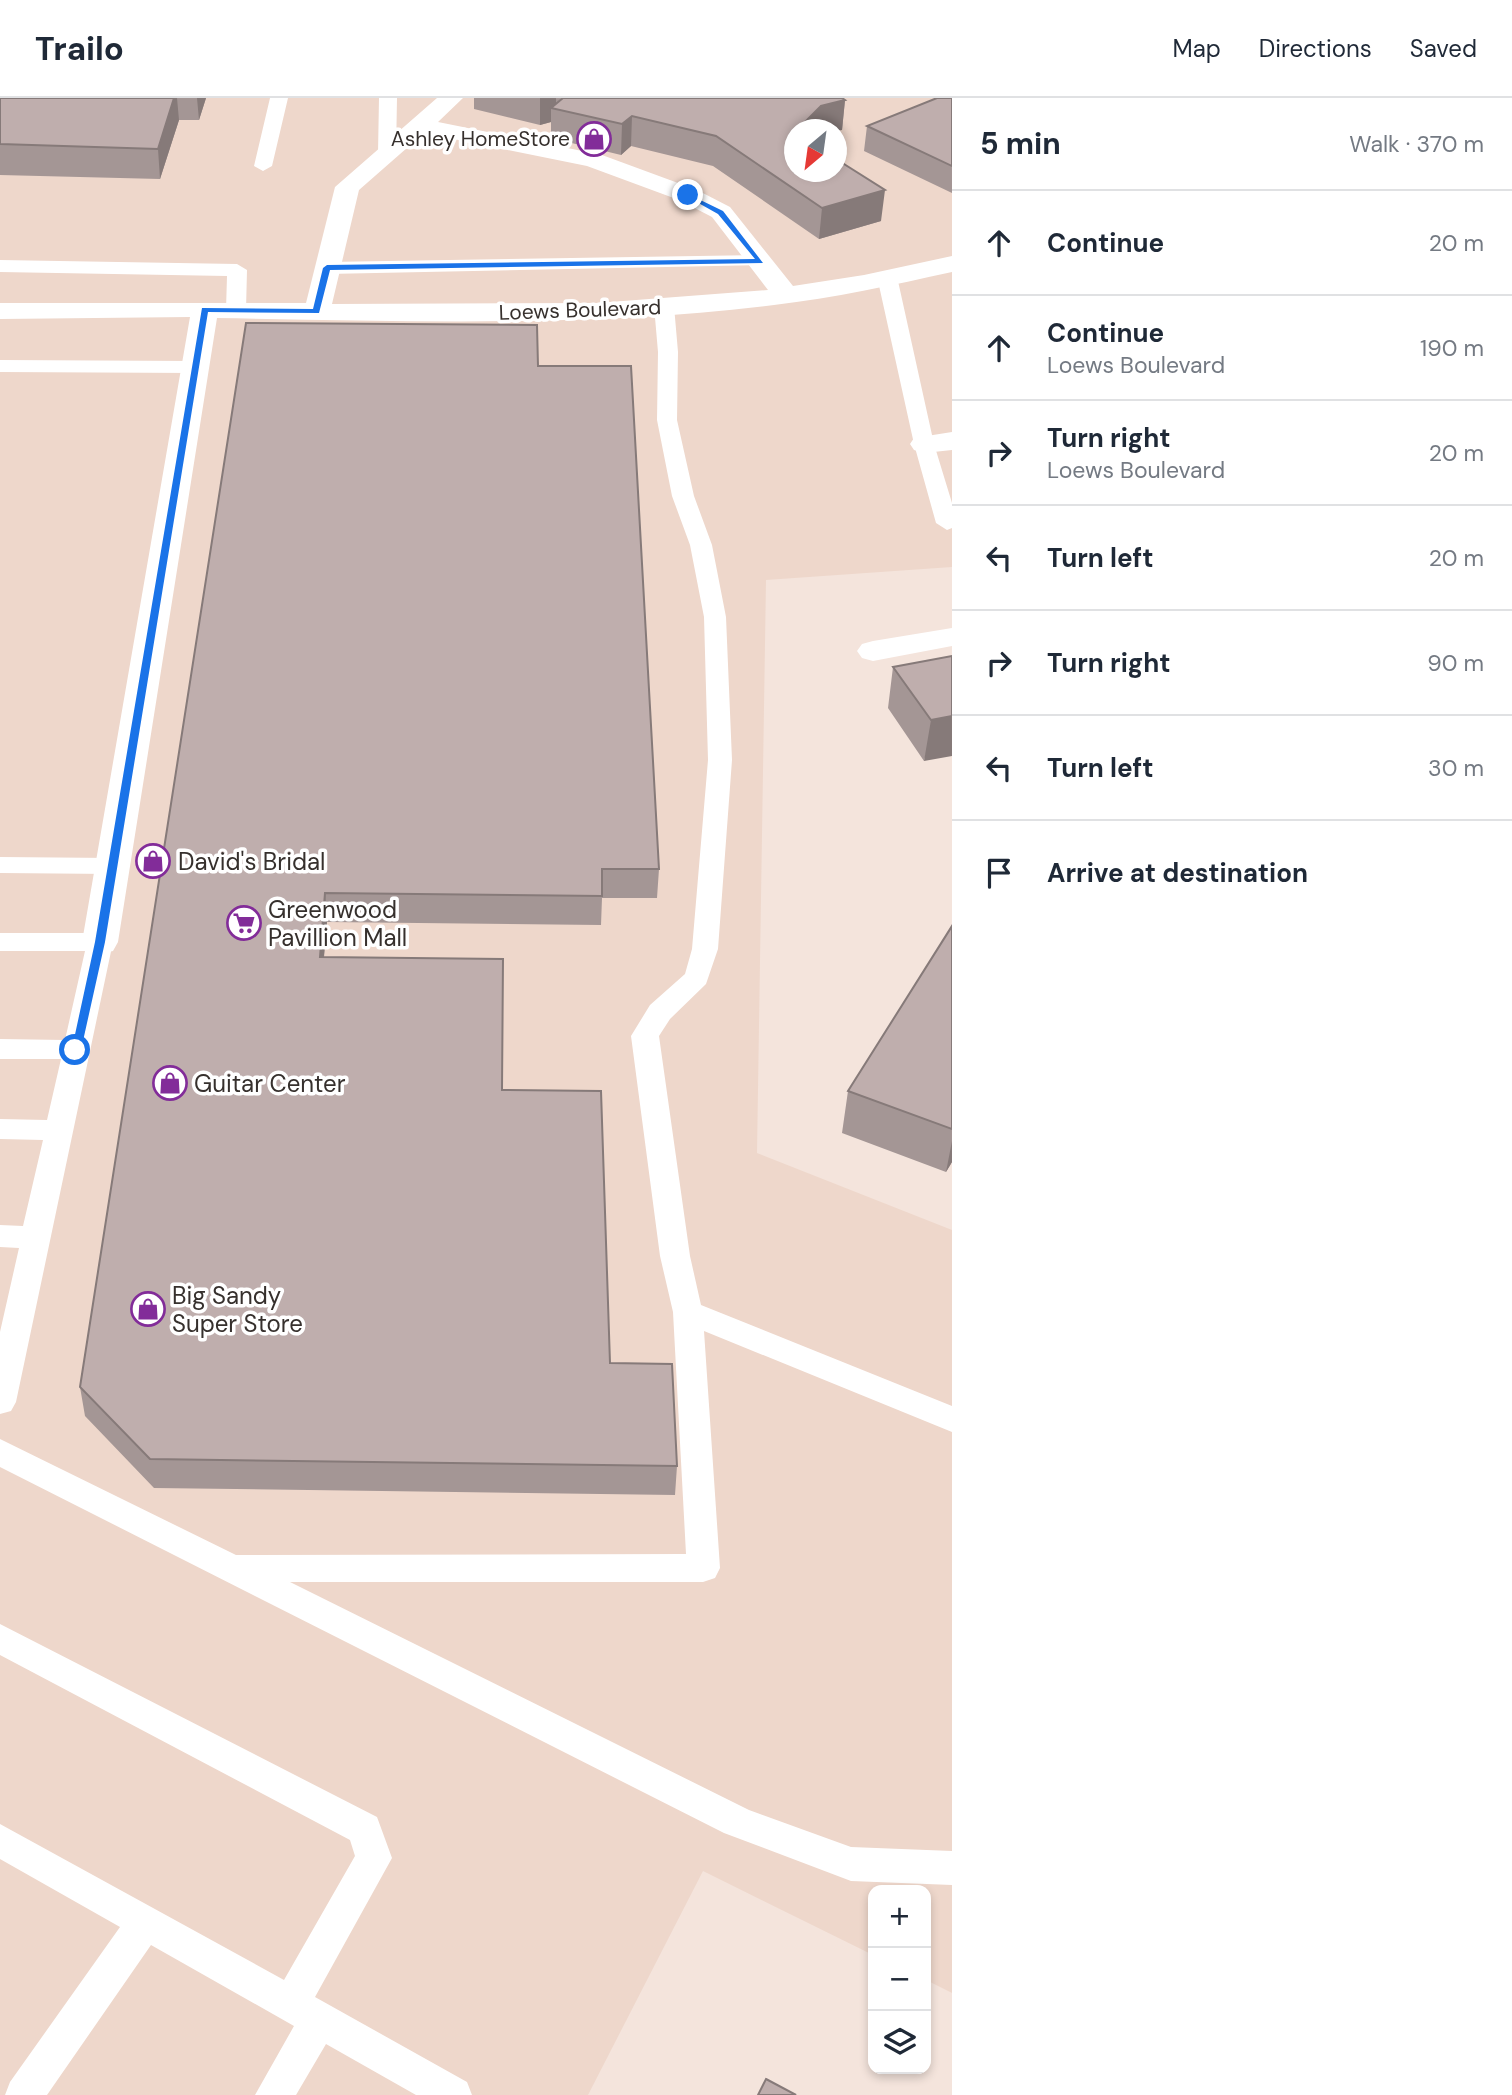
<!DOCTYPE html>
<meta charset="utf-8">
<style>
body{margin:0;font-family:"DM Sans",sans-serif;background:#f2f2f3;color:#1f2937}
.controls{position:absolute;right:21px;bottom:21px;display:grid;overflow:hidden;border-radius:14px;box-shadow:0 4px 10px #0003}
.controls button{width:63px;height:63px;display:grid;place-items:center;padding:0;border:0;border-bottom:2px solid #e0e1e3;background:#fff;color:#1f2937;font:35px sans-serif}
.compass{position:absolute;left:784px;top:21px;width:63px;height:63px;border-radius:50%;background:#fff;box-shadow:0 4px 10px #0003;rotate:209deg}
.stop{position:absolute;width:21px;height:21px;margin:-16px;border:5px solid #1a73e8;border-radius:50%;background:#fff}
.stop.end{background:#1a73e8;border-color:#fff;box-shadow:0 2px 7px #0008}
.list{margin:0;padding:0;list-style:none}
h2{display:flex;justify-content:space-between;align-items:center;height:91px;margin:0;padding:0 28px;font-size:30px}
h2 small{font-size:23px;font-weight:400;color:#747a83}
.list li{display:grid;grid-template-columns:46px 1fr auto;gap:21px;align-items:center;box-sizing:border-box;height:105px;padding:0 28px;border-top:2px solid #e0e1e3}
.list b{display:block;font-size:26px;white-space:nowrap}
.list p{margin:0;font-size:23px;white-space:nowrap;color:#747a83}
.list em{font-size:23px;font-style:normal;color:#747a83}
.icon{flex:none;width:38px;height:38px;fill:none;stroke:currentColor;stroke-width:2;stroke-linecap:round;stroke-linejoin:round}
.map{position:relative;flex:none;width:952px;height:1997px;overflow:hidden}
header{display:flex;align-items:center;gap:42px;box-sizing:border-box;height:98px;padding:0 35px;background:#fff;border-bottom:2px solid #e0e1e3}
header strong{font-size:33px}
nav{display:flex;gap:38px;margin-inline-start:auto;font-size:24px}
main{display:flex}
aside{flex:1;background:#fff}
.map>svg:first-child{display:block}
</style>
<header>
<strong>Trailo</strong>
<nav><a>Map</a><a>Directions</a><a>Saved</a></nav>
</header>
<main>
<div class="map">
<svg width="952" height="1997" viewBox="0 0 952 1997">
<rect width="100%" height="100%" fill="#f4e4dc"/>
<!-- built -->
<path fill="#eed7cb" fill-rule="evenodd" d="M0,0H952V469L766,482L757,1055L952,1132V1895L926,1882V1792H873V1857L703,1773L588,1997H0ZM794,32H836V74H794Z"/>
<g fill="none" stroke-linecap="round" stroke-linejoin="round">
<!-- service -->
<path fill="#fff" fill-rule="evenodd" d="M270,0H288L272,68L263,73L254,68Z
M379,0H397L396,55L387,60L378,55Z
M761,157L768,159L770,163L768,167L327,176L317,170L327,164Z
M0,162L237,166L247,172L246,212L236,218L226,212L227,178L0,174Z
M888,177L898,183L934,346L952,405V430L947,432L936,425L914,346L878,183Z
M664,202L674,208L678,254L677,322L694,398L712,447L726,519L732,662L718,851L706,886L670,921L659,938L690,1158L701,1207L952,1308V1334L704,1233L720,1470L715,1480L703,1484H290L749,1712L851,1749L952,1753V1787L851,1783L724,1735L0,1369V1341L236,1457L686,1456L673,1214L660,1158L631,938L650,907L685,876L692,851L708,662L704,519L690,447L672,398L657,322L658,254L654,208Z
M0,262L195,263L205,269L195,275L0,274Z
M0,759L113,760L122,762L126,768L122,774L113,776L0,775Z
M0,835H100L109,838L113,844L16,1304L11,1313L0,1316V1234L19,1150L0,1149V1127L23,1128L43,1042L0,1041V1021L47,1022L61,961H0V941L65,942L85,853H0Z
M0,1526L377,1719L392,1760L315,1899L467,1984L472,1997H416L326,1946L296,1997H255L294,1928L151,1847L47,1997H5L10,1984L120,1829L0,1761V1726L284,1882L355,1758L350,1742L0,1557Z"/>
<!-- minor -->
<path fill="#fff" fill-rule="evenodd" d="M437,0H463L438,24L602,57L697,92L730,109L793,188L864,177L952,158V174C893,187 834,200 774,207C590,230 403,223 217,220L118,844L113,853L100,856L87,853L82,844L190,219L0,221V205H306L335,89ZM424,35L587,68L679,102L712,119L768,192L597,205L332,206L359,92Z
M952,334V352L924,355L914,352L910,346L914,340Z
M952,530V548L873,563L862,560L857,553L862,546L873,543Z"/>
</g>
<!-- wall -->
<path fill="#a49695" d="M0,0H206L199,22H179L160,81L0,77Z
M474,0H842L845,2L842,32H794L881,123L819,141L713,68L631,48L621,57L551,40V24L540,27L474,11Z
M952,0V95L864,53L867,28Z
M538,268L659,771L657,800H602L601,827L327,824L324,860L502,992L610,1265L677,1368L675,1397L154,1390L85,1318L80,1289Z
M952,558L924,663L888,610L893,569Z
M952,828V1064L946,1074L842,1035L848,993Z"/>
<!-- shaded-wall -->
<path fill="#867a79" d="M174,0H177L179,22L160,81L158,51Z
M197,0H206L199,22Z
M540,0H556V10H551V24L540,27Z
M845,2L842,32L836,33V32H797L821,8Z
M632,18L631,48L621,57L622,26Z
M885,92L881,123L819,141L822,110Z
M952,618V658L924,663L931,622Z
M325,795L327,824L321,889L320,859Z
M952,1043V1064L946,1074Z"/>
<!-- building -->
<path fill="#bfaead" stroke="#867a79" stroke-width="2" d="M0,0H174L158,51L0,46Z
M563,0H842L845,2L821,8L797,32H794V74H836V61L885,92L822,110L716,38L632,18L622,26L551,10Z
M937,0H952V68L867,28Z
M246,225L537,227L538,268H631L659,771H602V798L325,795L320,859L503,861L502,992L601,993L610,1265L672,1266L677,1368L150,1361L80,1289Z
M952,558V618L931,622L893,569Z
M952,828V1031L848,993Z
M766,1981L796,1997H758Z"/>
<!-- route -->
<path fill="#1a73e8" d="M686,95L723,113L763,165L330,172L319,215L208,214L105,844L81,952L71,955L95,844L202,210L313,211L323,170L327,167L755,161L718,116L686,98Z"/>
<!-- icons -->
<defs>
<g id="shop-ring" transform="scale(1.75)"><circle r="9.5" fill="#fff" stroke="#822c99" stroke-width="1.5"/><path d="M-5-2.5h2.3a2.7 3.5 0 0 1 5.4 0H5L5.5 6h-11ZM-1.5-2.5h3a1.5 2.3 0 0 0-3 0Z" fill="#822c99"/></g>
<g id="supermarket-ring" transform="scale(1.75)"><circle r="9.5" fill="#fff" stroke="#822c99" stroke-width="1.5"/><path d="M-6-5.5h2.5l.6 2H6L4.5 2H-2.5L-4.4-4H-6ZM-1.5 3.2a1.3 1.3 0 1 0 .1 0ZM3 3.2a1.3 1.3 0 1 0 .1 0Z" fill="#822c99"/></g>
</defs>
<g fill-rule="evenodd">
<use href="#shop-ring" x="594" y="41"/>
<use href="#shop-ring" x="153" y="763"/>
<use href="#supermarket-ring" x="244" y="825"/>
<use href="#shop-ring" x="170" y="985"/>
<use href="#shop-ring" x="148" y="1211"/>
</g>
<g text-anchor="middle" dominant-baseline="central" stroke-width="7" stroke-linejoin="round" paint-order="stroke">
<!-- far-poi labels -->
<g font-size="21" fill="#36302d" stroke="#fff" text-anchor="end">
<text x="570" y="41">Ashley HomeStore</text>
</g>
<!-- far-street labels -->
<g font-size="21" fill="#36302d" stroke="#fff">
<text transform="translate(580 212) rotate(-2)">Loews Boulevard</text>
</g>
<!-- poi labels -->
<g font-size="24" fill="#36302d" stroke="#fff" text-anchor="start">
<text x="178" y="763">David's Bridal</text>
<text x="268" y="811">Greenwood<tspan x="268" dy="28">Pavillion Mall</tspan></text>
<text x="194" y="985">Guitar Center</text>
<text x="172" y="1197">Big Sandy<tspan x="172" dy="28">Super Store</tspan></text>
</g>
</g>
</svg>
<div class="controls">
<button>+</button>
<button>−</button>
<button><svg class="icon" aria-label="layers" viewBox="0 0 24 24"><path d="M12 4l9 5-9 5-9-5zM3 14l9 5 9-5"/></svg></button>
</div>
<svg class="compass" viewBox="-18 -18 36 36"><path d="M0-13l5 13h-10z" fill="#e53935"/><path d="M0 13l5-13h-10z" fill="#747a83"/></svg>
<div class="stop" style="left:75px;top:952px"></div>
<div class="stop end" style="left:688px;top:97px"></div>
</div>
<aside>
<h2>5 min<small>Walk · 370 m</small></h2>
<ul class="list">
<li><svg class="icon" aria-label="ahead" viewBox="0 0 24 24"><path d="M12 20V5M6 11l6-6 6 6"/></svg><div><b>Continue</b></div><em>20 m</em></li>
<li><svg class="icon" aria-label="ahead" viewBox="0 0 24 24"><path d="M12 20V5M6 11l6-6 6 6"/></svg><div><b>Continue</b><p>Loews Boulevard</p></div><em>190 m</em></li>
<li><svg class="icon" aria-label="right" viewBox="0 0 24 24"><path d="M7 20v-9h11M14 6l5 5-5 5"/></svg><div><b>Turn right</b><p>Loews Boulevard</p></div><em>20 m</em></li>
<li><svg class="icon" aria-label="left" viewBox="0 0 24 24"><path d="M17 20v-9H6M10 6l-5 5 5 5"/></svg><div><b>Turn left</b></div><em>20 m</em></li>
<li><svg class="icon" aria-label="right" viewBox="0 0 24 24"><path d="M7 20v-9h11M14 6l5 5-5 5"/></svg><div><b>Turn right</b></div><em>90 m</em></li>
<li><svg class="icon" aria-label="left" viewBox="0 0 24 24"><path d="M17 20v-9H6M10 6l-5 5 5 5"/></svg><div><b>Turn left</b></div><em>30 m</em></li>
<li><svg class="icon" aria-label="arrive" viewBox="0 0 24 24"><path d="M6 21V4h12l-3 4 3 4H6"/></svg><div><b>Arrive at destination</b></div></li>
</ul>
</aside>
</main>
